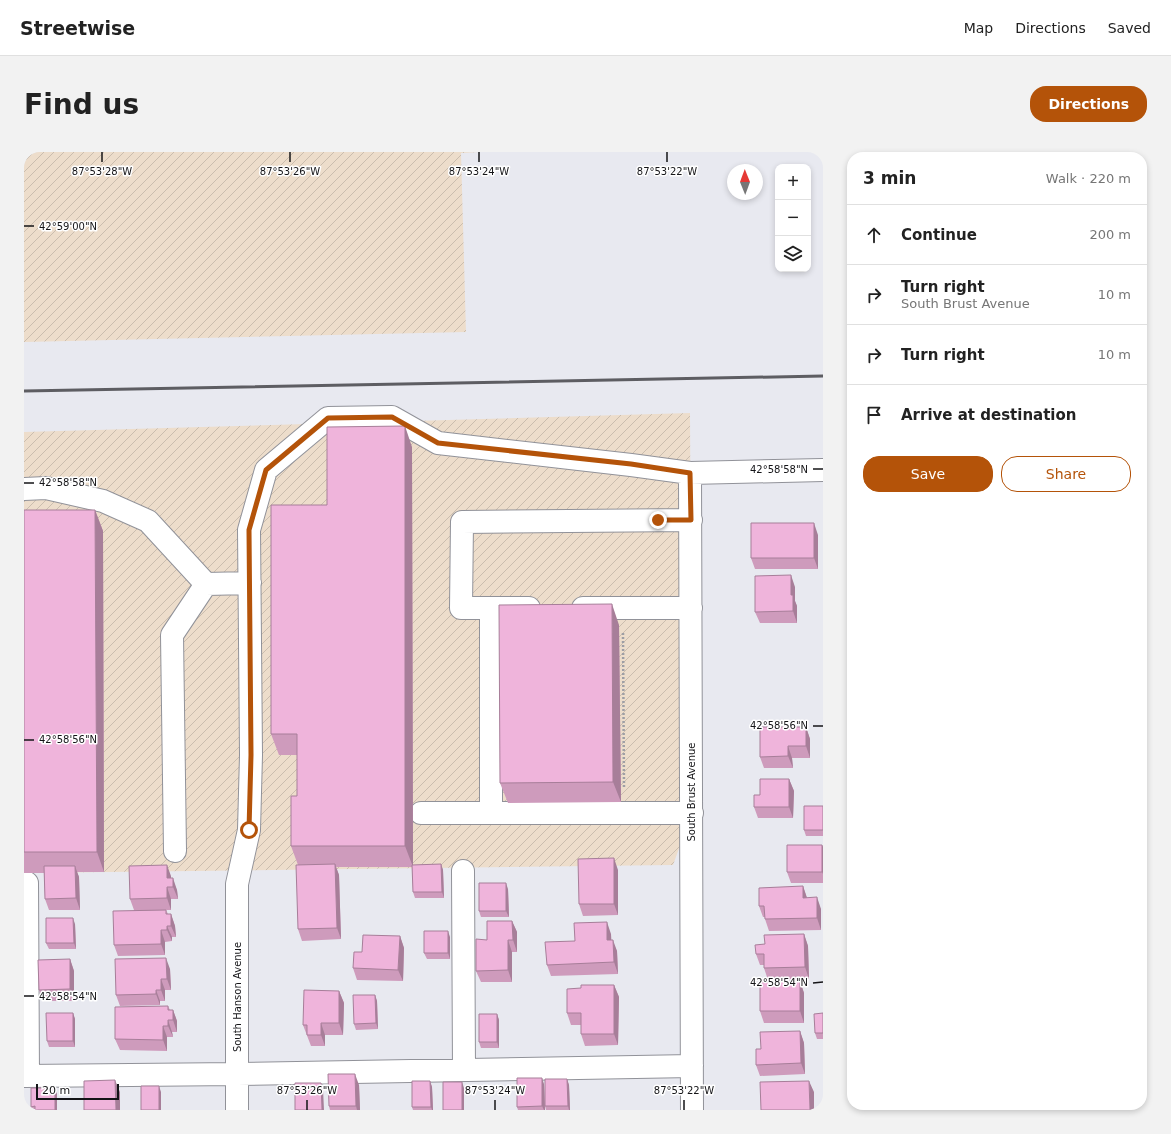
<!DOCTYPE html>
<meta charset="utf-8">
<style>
body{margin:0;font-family:"DejaVu Sans",sans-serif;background:#f2f2f2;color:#222}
.controls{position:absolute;right:12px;top:12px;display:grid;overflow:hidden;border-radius:8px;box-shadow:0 2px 6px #0003}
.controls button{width:36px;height:36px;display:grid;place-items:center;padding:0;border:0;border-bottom:1px solid #e0e0e0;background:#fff;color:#222;font:20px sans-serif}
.compass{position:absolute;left:703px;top:12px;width:36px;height:36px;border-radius:50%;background:#fff;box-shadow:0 2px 6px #0003;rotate:359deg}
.scale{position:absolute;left:12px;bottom:10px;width:83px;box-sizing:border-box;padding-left:4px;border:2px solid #141417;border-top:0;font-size:11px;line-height:14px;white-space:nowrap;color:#141417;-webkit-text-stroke:3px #fff;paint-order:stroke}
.stop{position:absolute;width:12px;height:12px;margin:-9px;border:3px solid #b45309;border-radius:50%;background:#fff}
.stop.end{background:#b45309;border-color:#fff;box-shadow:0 1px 4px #0008}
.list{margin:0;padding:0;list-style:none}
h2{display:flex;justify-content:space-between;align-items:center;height:52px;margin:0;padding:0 16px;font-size:17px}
h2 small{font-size:13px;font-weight:400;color:#767676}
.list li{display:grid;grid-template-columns:26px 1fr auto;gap:12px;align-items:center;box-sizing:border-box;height:60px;padding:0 16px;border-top:1px solid #e0e0e0}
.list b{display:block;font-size:15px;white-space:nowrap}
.list p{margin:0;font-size:13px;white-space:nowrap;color:#767676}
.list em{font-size:13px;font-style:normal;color:#767676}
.actions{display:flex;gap:8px;padding:12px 16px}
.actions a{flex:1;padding:9px 0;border:1px solid #b45309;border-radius:16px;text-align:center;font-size:14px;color:#b45309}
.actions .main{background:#b45309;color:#fff}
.icon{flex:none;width:22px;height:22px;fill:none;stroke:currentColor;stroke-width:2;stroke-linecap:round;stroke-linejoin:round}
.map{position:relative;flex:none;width:799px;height:958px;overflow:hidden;border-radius:16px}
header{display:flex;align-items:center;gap:24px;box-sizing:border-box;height:56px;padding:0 20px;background:#fff;border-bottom:1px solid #e0e0e0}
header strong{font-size:19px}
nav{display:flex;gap:22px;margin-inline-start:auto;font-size:14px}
.intro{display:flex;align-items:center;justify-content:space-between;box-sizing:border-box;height:96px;padding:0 24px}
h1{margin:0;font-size:28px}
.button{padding:10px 18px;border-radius:16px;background:#b45309;color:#fff;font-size:14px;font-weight:700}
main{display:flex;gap:24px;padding:0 24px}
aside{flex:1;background:#fff;border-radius:16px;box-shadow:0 2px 6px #0003}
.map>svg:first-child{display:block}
</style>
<header>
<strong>Streetwise</strong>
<nav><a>Map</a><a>Directions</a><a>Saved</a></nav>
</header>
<div class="intro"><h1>Find us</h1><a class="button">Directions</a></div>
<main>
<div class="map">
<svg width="799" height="958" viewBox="0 0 799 958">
<defs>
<pattern id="industrial-furrows" width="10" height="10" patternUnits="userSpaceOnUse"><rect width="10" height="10" fill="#edddcb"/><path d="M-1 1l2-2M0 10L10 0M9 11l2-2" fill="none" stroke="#cabdae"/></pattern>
</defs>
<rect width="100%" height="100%" fill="#e8e9f0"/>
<!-- industrial -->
<path fill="url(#industrial-furrows)" d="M0,0H455L437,1L442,180L0,190Z
M666,261L668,661L649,713L0,721V280Z"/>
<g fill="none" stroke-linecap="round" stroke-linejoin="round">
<!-- minor casing -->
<g stroke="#919299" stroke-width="24">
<path id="minor" d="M666,321L668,958
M0,337L22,336L79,349L124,369L182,432L226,431
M505,456H437L438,370L667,368
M559,456H667
M397,661H668
M467,661V456
M151,699L148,483L182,432
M439,719L440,918
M3,731L4,924
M0,924L213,922L668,914
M213,958V732L225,678L227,603L225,378L242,318L304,266L368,265L414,291L607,313L666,321L799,318"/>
</g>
<!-- path -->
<path stroke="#9e9fa5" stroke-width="2.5" stroke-dasharray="2 2" stroke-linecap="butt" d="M599,481L600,636"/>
<!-- minor -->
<use href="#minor" stroke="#fff" stroke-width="22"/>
<!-- rail -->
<path stroke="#5d5d62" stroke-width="3" d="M0,239L799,224"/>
</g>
<!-- wall -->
<path fill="#ce9bbc" d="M388,295L389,713L417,712L419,718L420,746H391L389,740L388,715H312L315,723L317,787L278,789L274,777V713L267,694L273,644V603H255L247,582L303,353Z
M0,358H71L79,379L80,720H53L55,725L56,758H25L21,747L20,721H0Z
M794,383V417H731L727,406Z
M771,435V449L773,454V471H736L731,460Z
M595,473L597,650L484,651L476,631Z
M782,575L786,587V606H768L769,616H740L736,605Z
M765,627L770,639L769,666H734L730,655L736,643Z
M799,654V684H782L780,678Z
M798,693L799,695V731H767L763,720Z
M594,718V763L559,764L555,752Z
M147,724V726L153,738L154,747H147V758H142L144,762H147L151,774L152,785H148V789L141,790V803L94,804L90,793L110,758L106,747Z
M779,734L783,746L797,757V778L745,779L741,767V765H739L735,754Z
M484,737L485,765H457L455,759Z
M488,769L493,780V800H488V830H457L452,819L463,788Z
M51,772L52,797H25L22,791Z
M587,782V788L593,799L594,822L527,824L523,813L551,789Z
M780,782L784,794L785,827L744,828L740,816V813H736L732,802L741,792Z
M376,784L380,796L379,829L333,828L329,816L338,800Z
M426,785V807H403L400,801Z
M46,807L50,819V849H19L15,838Z
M146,817L147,838H141V849H136V853L96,854L92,843Z
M776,829L780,841V871H740L736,859Z
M590,833L595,845L594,893L561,894L557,882V873H547L543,861L557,836Z
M315,839L320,851L319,883H301V894H287L279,873Z
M351,843L353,849L354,877L332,878L330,872Z
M144,854L146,858H149L153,869V880H148L149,885H143V899L96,898L91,887Z
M49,861L51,867V895H25L23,889Z
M799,861V887H793L791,881Z
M473,862L475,868V896H457L455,890Z
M776,879L780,891L781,922L736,924L732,913L737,897Z
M543,927L545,933L546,958H522L521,954Z
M406,929L408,935L409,958H389L388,955Z
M520,932L521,958H494L493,955Z
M335,933L336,958H306L305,954Z
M33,942V958H8L7,955Z"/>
<!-- shaded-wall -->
<path fill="#a77e99" d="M381,274L388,295L389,715L381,694Z
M71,358L79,379L80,720L73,700Z
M790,371L794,383V417L790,406Z
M767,423L771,435V449L773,454V471L769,459L767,443Z
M588,452L595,473L597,650L589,630Z
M782,575L786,587V606L782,594Z
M764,594L768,606L769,616L764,604Z
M765,627L770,639L769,666L765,655Z
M798,693L799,695V722L798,720Z
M590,706L594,718V763L590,752Z
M311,712L315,723L317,787L313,776Z
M417,712L419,718L420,746L418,740Z
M143,713L147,724V735L143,726Z
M51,714L55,725L56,758L52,746Z
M149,726L153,738L154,747L149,735Z
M482,731L484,737L485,765L482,759Z
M779,734L783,746H779Z
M143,735L147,747V758L143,746Z
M793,745L797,757V778L793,766Z
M147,762L151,774L152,785L147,774Z
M49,766L51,772L52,797L50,791Z
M488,769L493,780V800L489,788Z
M583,770L587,782L588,799L583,788Z
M143,774L148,785V789L143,778Z
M137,778L141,790V803L137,792Z
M424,779L426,785V807L424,801Z
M780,782L784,794L785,827L781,815Z
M376,784L380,796L379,829L374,818Z
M484,788L488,800V830L484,818Z
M589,788L593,799L594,822L590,810Z
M142,806L146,817L147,838L143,827Z
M46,807L50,819V849L46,837Z
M137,827L141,838V849L137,838Z
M776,829L780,841V871L776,859Z
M590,833L595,845L594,893L590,882Z
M132,838L136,849V853L132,842Z
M315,839L320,851L319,883L315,871Z
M351,843L353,849L354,877L352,871Z
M149,858L153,869V880L149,868Z
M49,861L51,867V895L49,889Z
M473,862L475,868V896L473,890Z
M144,868L148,880L149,885L144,874Z
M297,871L301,883V894L297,883Z
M139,874L143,885V899L139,888Z
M776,879L780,891L781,922L777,911Z
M331,922L335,933L336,958H333L332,954Z
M518,926L520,932L521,958H520L518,954Z
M543,927L545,933L546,958H545L544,954Z
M91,928L96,940V958H92Z
M406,929L408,935L409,958H408L407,955Z
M785,929L790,940V958H786Z
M438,930L440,936V958H438Z
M297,931L299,937L300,958H298Z
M135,934L137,940V958H135Z
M31,936L33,942V958H31Z"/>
<!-- building -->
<path fill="#efb4db" stroke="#a77e99" d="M381,274V694H267V644H273V582H247V353H303V275Z
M0,358H71L73,700H0Z
M727,371H790V406H727Z
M767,423V443H769V459L731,460V424Z
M588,452L589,630L476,631L475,453Z
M736,575H782V594H764V604L736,605Z
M736,627H765V655H730V643H736Z
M780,654H799V678H780Z
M763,693H798V720H763Z
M590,706V752H555L554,707Z
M311,712L313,776L274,777L272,713Z
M417,712L418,740H389L388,713Z
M143,713V726H149V735H143V746L106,747L105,714Z
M20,714H51L52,746L21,747Z
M455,731H482V759H455Z
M779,734V746L793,745V766L741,767L740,754H735V736Z
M142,758V762H147V774H143V778H137V792L90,793L89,759Z
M22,766H49L50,791H22Z
M463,769H488L489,788H484V818L452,819V787L463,788Z
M583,770V788H589L590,810L523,813L521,790L551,789L550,771Z
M400,779H424V801H400Z
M780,782L781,815L740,816V802H732L731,793L741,792L740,783Z
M339,783L376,784L374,818L329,816L330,800H338Z
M142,806L143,827H137V838H132V842L92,843L91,807Z
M46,807V837L15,838L14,808Z
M776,829V859H736V830Z
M557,833H590V882H557V861H543V837L557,836Z
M280,838L315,839V871H297V883H283V873H279Z
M329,843H351L352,871L330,872Z
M144,854V858H149V868H144V874H139V888L91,887V855Z
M22,861H49V889H23Z
M799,861V881H791L790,862Z
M455,862H473V890H455Z
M776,879L777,911L732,913V897H737L736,880Z
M304,922H331L332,954H305Z
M493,926H518V954L493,955Z
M521,927H543L544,954H521Z
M91,928L92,958H60V929Z
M388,929H406L407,955H388Z
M785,929L786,958H737L736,930Z
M419,930H438V958H419Z
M271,931H297L298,958H271Z
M117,934H135V958H117Z
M7,936H31V958H11V954L7,955Z"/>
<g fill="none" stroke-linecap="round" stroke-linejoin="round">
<!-- route -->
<path stroke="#b45309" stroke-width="5" d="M225,678L227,603L225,378L242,318L304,266L368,265L414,291L607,312L666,321L667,368H634"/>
</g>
<!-- ticks -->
<path fill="none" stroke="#141417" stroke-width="1.5" d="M78,0V10M266,0V10M455,0V10M643,0V10M0,74H10M789,317H799M0,331H10M789,574H799M0,588H10M789,831L799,830M0,844H10M283,948V958M471,948V958M660,948V958"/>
<g text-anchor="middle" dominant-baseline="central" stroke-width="3" stroke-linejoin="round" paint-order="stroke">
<!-- street labels -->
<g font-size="10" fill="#141417" stroke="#fff">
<text transform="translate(667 640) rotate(-90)">South Brust Avenue</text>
<text transform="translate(213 845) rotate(-90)">South Hanson Avenue</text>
</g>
</g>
<g font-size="10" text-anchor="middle" fill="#141417" stroke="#fff" stroke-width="3" stroke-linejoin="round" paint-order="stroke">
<text x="78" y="23">87°53'28"W</text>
<text x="266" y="23">87°53'26"W</text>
<text x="455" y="23">87°53'24"W</text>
<text x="643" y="23">87°53'22"W</text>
<text x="44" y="78">42°59'00"N</text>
<text x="755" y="321">42°58'58"N</text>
<text x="44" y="334">42°58'58"N</text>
<text x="755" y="577">42°58'56"N</text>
<text x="44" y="591">42°58'56"N</text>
<text x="755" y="834">42°58'54"N</text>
<text x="44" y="848">42°58'54"N</text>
<text x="283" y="942">87°53'26"W</text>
<text x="471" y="942">87°53'24"W</text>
<text x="660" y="942">87°53'22"W</text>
</g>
</svg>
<div class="controls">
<button>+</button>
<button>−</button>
<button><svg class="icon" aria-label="layers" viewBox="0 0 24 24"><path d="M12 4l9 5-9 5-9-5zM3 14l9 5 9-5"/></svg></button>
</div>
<svg class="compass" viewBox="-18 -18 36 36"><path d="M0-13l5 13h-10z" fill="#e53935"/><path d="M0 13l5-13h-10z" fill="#767676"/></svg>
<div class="scale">20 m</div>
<div class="stop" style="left:225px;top:678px"></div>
<div class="stop end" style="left:634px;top:368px"></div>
</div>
<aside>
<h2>3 min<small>Walk · 220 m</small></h2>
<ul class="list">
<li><svg class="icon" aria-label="ahead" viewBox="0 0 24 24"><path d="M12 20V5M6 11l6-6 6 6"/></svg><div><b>Continue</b></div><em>200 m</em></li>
<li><svg class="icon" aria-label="right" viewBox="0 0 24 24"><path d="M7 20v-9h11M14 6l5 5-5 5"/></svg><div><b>Turn right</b><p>South Brust Avenue</p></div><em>10 m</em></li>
<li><svg class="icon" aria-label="right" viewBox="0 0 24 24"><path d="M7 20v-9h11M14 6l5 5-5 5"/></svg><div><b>Turn right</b></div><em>10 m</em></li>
<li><svg class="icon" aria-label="arrive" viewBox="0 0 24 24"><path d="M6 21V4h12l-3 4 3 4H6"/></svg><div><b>Arrive at destination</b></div></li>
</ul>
<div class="actions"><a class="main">Save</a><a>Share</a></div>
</aside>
</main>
